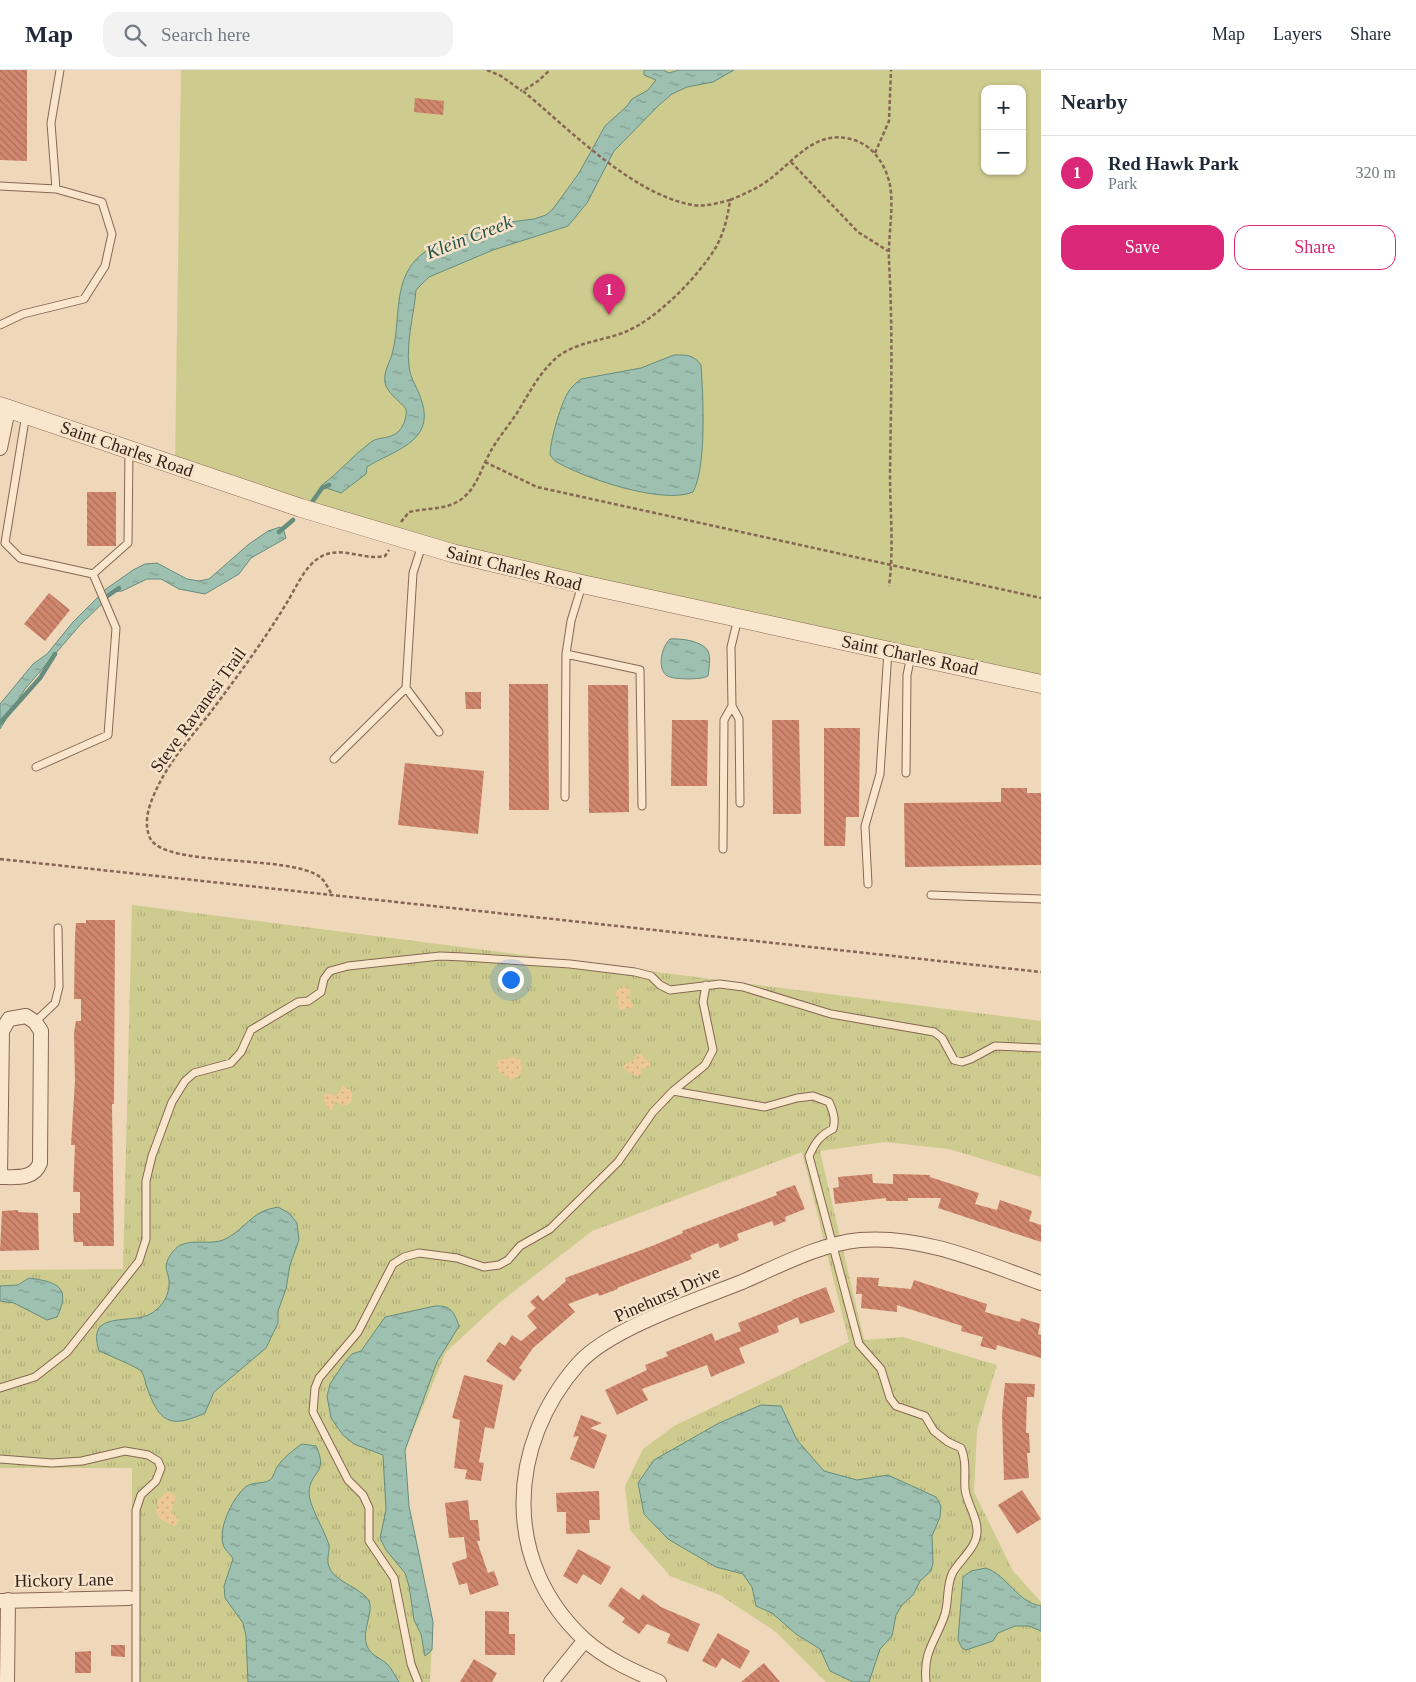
<!DOCTYPE html>
<meta charset="utf-8">
<style>
body{margin:0;font-family:Georgia,serif;background:#f2f2f3;color:#1f2937}
.controls{position:absolute;right:15px;top:15px;display:grid;overflow:hidden;border-radius:10px;box-shadow:0 1px 4px #0004}
.controls button{width:45px;height:45px;display:grid;place-items:center;padding:0;border:0;border-bottom:1px solid #e0e1e3;background:#fff;color:#1f2937;font:25px sans-serif}
.you{position:absolute;left:510px;top:909px;width:18px;height:18px;margin:-12px;border:4px solid #fff;border-radius:50%;background:#1a73e8;box-shadow:0 0 0 8px #1a73e833}
.badge{display:grid;place-items:center;width:32px;height:32px;border-radius:50%;background:#db2777;color:#fff;font-size:16px;font-weight:700}
.pin{position:absolute;translate:-50% -41px;filter:drop-shadow(0 1px 2px #0008)}
.pin::after{content:'';position:absolute;top:26px;width:18px;height:15px;background:inherit;clip-path:polygon(0 0,100% 0,50% 100%)}
.list{margin:0;padding:0;list-style:none}
h2{display:flex;justify-content:space-between;align-items:center;height:65px;margin:0;padding:0 20px;font-size:21px}
h2 small{font-size:16px;font-weight:400;color:#747a83}
.list li{display:grid;grid-template-columns:32px 1fr auto;gap:15px;align-items:center;box-sizing:border-box;height:75px;padding:0 20px;border-top:1px solid #e0e1e3}
.list b{display:block;font-size:19px;white-space:nowrap}
.list p{margin:0;font-size:16px;white-space:nowrap;color:#747a83}
.list em{font-size:16px;font-style:normal;color:#747a83}
.actions{display:flex;gap:10px;padding:15px 20px}
.actions a{flex:1;padding:11px 0;border:1px solid #db2777;border-radius:15px;text-align:center;font-size:18px;color:#db2777}
.actions .main{background:#db2777;color:#fff}
.icon{flex:none;width:28px;height:28px;fill:none;stroke:currentColor;stroke-width:2;stroke-linecap:round;stroke-linejoin:round}
.map{position:relative;flex:none;width:1041px;height:1612px;overflow:hidden}
header{display:flex;align-items:center;gap:30px;box-sizing:border-box;height:70px;padding:0 25px;background:#fff;border-bottom:1px solid #e0e1e3}
header strong{font-size:24px}
nav{display:flex;gap:28px;margin-inline-start:auto;font-size:18px}
.search{width:350px;height:45px;background:#f2f2f3;display:flex;align-items:center;gap:12px;box-sizing:border-box;padding:0 18px;border-radius:15px;color:#747a83;font-size:19px}
main{display:flex}
aside{flex:1;background:#fff}
.map>svg:first-child{display:block}
</style>
<header>
<strong>Map</strong>
<div class="search"><svg class="icon" aria-label="search" viewBox="0 0 24 24"><circle cx="10" cy="10" r="6"/><path d="M15 15l6 6"/></svg>Search here</div>
<nav><a>Map</a><a>Layers</a><a>Share</a></nav>
</header>
<main>
<div class="map">
<svg width="1041" height="1612" viewBox="0 0 1041 1612">
<defs>
<pattern id="grass-tufts" width="24" height="20" patternUnits="userSpaceOnUse" patternTransform="scale(1.25)"><rect width="24" height="20" fill="#cdcb8e"/><path d="M3 7l-1-3M5 7V3M7 7l1-3M15 17l-1-3M17 17v-4M19 17l1-3" fill="none" stroke="#b1ae7a"/></pattern>
<pattern id="sand-dots" width="8" height="8" patternUnits="userSpaceOnUse" patternTransform="scale(1.25)"><rect width="8" height="8" fill="#eec894"/><path d="M2 2h.1M6 6h.1" fill="none" stroke="#cdac7f" stroke-width="1.8" stroke-linecap="round"/></pattern>
<pattern id="water-ripples" width="26" height="14" patternUnits="userSpaceOnUse" patternTransform="scale(1.25)"><rect width="26" height="14" fill="#9ec0b1"/><path d="M2 4q2-2 4 0t4 0M15 11q2-2 4 0t4 0" fill="none" stroke="#829c8f"/></pattern>
<pattern id="building-back-hatch" width="6" height="6" patternUnits="userSpaceOnUse" patternTransform="scale(1.25)"><rect width="6" height="6" fill="#d0876d"/><path d="M-1 5l2 2M0 0l6 6M5-1l2 2" fill="none" stroke="#aa6e59"/></pattern>
</defs>
<rect width="100%" height="100%" fill="#efd7ba"/>
<!-- grass -->
<path fill="url(#grass-tufts)" d="M132,835L1041,951V1107L949,1079L885,1072L820,1081L864,1270L903,1267L997,1295L977,1360L974,1422L1013,1501L1041,1532V1612H826L776,1562L720,1525L670,1506L630,1460L625,1416L643,1379L674,1356L849,1272L802,1082L592,1161L499,1233L446,1282L405,1380L409,1436L433,1552L430,1612H132V1398H0V1200L123,1199Z"/>
<!-- sand -->
<path fill="url(#sand-dots)" d="M628,917L631,921L628,927L633,934V937L621,940L618,938V930L615,922L619,918Z
M637,984H640L651,994L649,998H641V1004L637,1006L629,1003L623,997L626,993L633,991Z
M515,987L521,990L522,999L519,1006L511,1010L498,1001L496,996L498,990Z
M343,1016L352,1021V1032L346,1036L335,1032L332,1040H329L324,1031V1025L327,1023L336,1026Z
M169,1421L176,1427L171,1441L179,1450L175,1456L161,1450L156,1443L158,1430Z"/>
<!-- green -->
<path fill="#cdcb8e" fill-rule="evenodd" d="M181,0H1041V615L439,482L175,395ZM985,19H1022V101H985Z"/>
<!-- water -->
<path fill="url(#water-ripples)" stroke="#668d7d" d="M644,0H663L669,3L679,0H734L713,12L687,17L672,24L659,35L614,81L587,133L568,156L493,180L429,207L416,220C414,245 406,271 409,296C410,309 419,320 422,332C435,373 391,381 367,397L366,404L341,423L321,416C339,403 353,385 371,372C379,366 390,370 399,361C404,355 407,347 406,339C400,331 387,323 385,313C383,300 391,292 393,280C401,248 392,208 422,184C434,175 450,169 464,165C474,162 488,165 495,154L534,149L546,145L553,139L579,103L605,56L627,36L632,29L648,20L656,10L644,5Z
M674,285C686,285 693,284 701,295C703,325 707,396 693,422C663,435 583,408 555,391L550,385C550,371 560,337 567,324C570,318 576,313 581,309L641,298Z
M280,457L284,461L286,468L251,488L239,504L205,524L179,519L161,509H147L122,521L110,522L109,527L80,555L25,619L0,659V634L33,594L47,584L73,552L106,519L133,500L145,494L157,493L187,509L199,511L209,509L249,474L268,461Z
M670,569C680,568 703,571 708,581C711,588 709,599 708,606C702,610 671,610 666,605C657,597 662,576 670,569Z
M278,1137L289,1143L297,1153L299,1170L290,1195L286,1219L278,1241V1253L266,1278L214,1322L205,1343C168,1360 159,1351 146,1315C145,1310 144,1305 141,1301C139,1298 106,1284 99,1281C85,1238 133,1256 152,1243C163,1236 170,1224 169,1211C169,1206 166,1201 166,1196C167,1188 174,1178 181,1175C194,1169 210,1175 223,1170C239,1164 249,1147 264,1141C268,1139 274,1138 278,1137Z
M29,1208C56,1212 72,1216 57,1247L47,1250L14,1233L0,1231V1216L18,1215Z
M435,1236C451,1235 454,1242 459,1256L437,1292L405,1380L409,1436L433,1552L432,1580L425,1586L421,1564L414,1550L409,1516L405,1503L386,1480L380,1468L386,1440L383,1385L354,1374L343,1365L331,1348L327,1326L330,1314L344,1293L352,1284L361,1281L385,1247Z
M761,1335L781,1336L797,1370L824,1401L857,1410L888,1405L936,1427L941,1436L940,1447L932,1466L933,1493L931,1501L920,1511L913,1525L902,1535L896,1545L892,1566L880,1579L869,1612H853L830,1601L820,1579L796,1564L772,1543L756,1536L752,1517L743,1504L716,1497L668,1469L644,1444L638,1413L654,1390L719,1353Z
M302,1374L316,1376C329,1404 310,1401 309,1422C308,1434 325,1461 329,1475C330,1480 327,1487 328,1493C331,1512 360,1516 369,1531C374,1541 361,1562 367,1576C371,1586 379,1587 386,1593C392,1598 395,1606 399,1612H248L246,1566L243,1553L225,1528L224,1516L233,1489C230,1483 224,1480 223,1474C218,1457 234,1425 247,1416C255,1411 266,1415 272,1408C274,1405 275,1400 277,1397C283,1388 293,1380 302,1374Z
M986,1498C1008,1506 1017,1532 1041,1536V1561L1029,1556H1015L998,1563L993,1571L966,1580L962,1578L958,1570L963,1507L971,1501Z"/>
<g fill="none" stroke-linecap="round" stroke-linejoin="round">
<!-- stream -->
<path stroke="#668d7d" stroke-width="4.5" d="M310,435L322,418L329,415
M279,462L293,450
M109,525L119,518
M0,653L40,608L55,584"/>
</g>
<!-- building -->
<path fill="url(#building-back-hatch)" d="M0,0H27V91L0,90Z
M415,28L444,31L443,45L414,42Z
M87,422H116V476H87Z
M49,523L70,540L45,571L24,554Z
M509,614H548L549,740H509Z
M588,615H628L629,742L589,743Z
M465,622H481V639H466Z
M672,650H708L707,716H671Z
M772,650H799L801,744H773Z
M824,658H860L859,747H846L845,776H824Z
M405,693L484,701L478,764L398,755Z
M1001,718H1027V723H1041V795L905,797L904,733L1001,732Z
M86,850H115L114,1034H112L114,1176H83V1172H74L73,1159V1143H80V1122H73L75,1075H71L75,1011L74,963L76,951H81V929H74L75,866L76,853H86Z
M872,1104L873,1113L893,1114V1104L930,1105V1107L979,1123L975,1134L997,1140L1000,1130L1032,1141L1029,1151L1041,1155V1172L938,1138L941,1128H908V1131H886V1128L835,1134L833,1118L839,1117L838,1107Z
M795,1115L805,1139L785,1147L786,1151L774,1156L772,1151L737,1164L739,1170L720,1178L718,1173L690,1185L692,1189L617,1218L618,1219L599,1226L598,1223L568,1234L575,1242L533,1278L519,1298L522,1300L514,1311L486,1291L499,1272L505,1276L512,1265L521,1271L537,1258L527,1246L536,1238L530,1232L538,1225L543,1231L566,1211L565,1208L652,1176L683,1163L682,1161L777,1125L776,1122Z
M18,1140V1142L38,1143L39,1180L0,1181L2,1141Z
M857,1207L879,1208L878,1216L911,1219L914,1210L987,1234L985,1242L1020,1252L1021,1248L1040,1254L1038,1264L1041,1265V1288L997,1275L996,1280L980,1276L983,1267L961,1261L962,1256L897,1235V1242L861,1238L862,1224H856Z
M826,1217L835,1242L800,1254L798,1247L777,1256L779,1262L739,1278L745,1293L722,1302L711,1307L707,1295L642,1319L648,1330L617,1345L605,1320L647,1300L645,1295L668,1286L666,1282L712,1263L715,1271L741,1261L738,1253L792,1231V1230Z
M464,1305L503,1315L494,1359L485,1357L479,1392L484,1393L481,1411L465,1409L467,1400L454,1398L460,1350L452,1348Z
M1005,1313L1035,1314L1034,1327H1027L1026,1363H1029L1030,1383H1027L1029,1408L1004,1410L1002,1345Z
M581,1345L602,1353L590,1358L607,1365L594,1399L570,1389L579,1366L573,1367Z
M1022,1420L1041,1449L1017,1464L998,1435Z
M599,1421L600,1450H589L590,1463L566,1464V1442H557L556,1423Z
M468,1430L470,1450H478L480,1471H477L488,1503L494,1501L499,1515L470,1525L467,1513L459,1515L452,1493L467,1488L464,1467L449,1468L445,1433Z
M578,1479L611,1497L601,1515L583,1504L577,1514L563,1506Z
M621,1517L639,1530L643,1524L661,1537L700,1554L688,1582L667,1573L670,1564L647,1554L639,1564L622,1552L625,1548L608,1536Z
M485,1541L509,1542V1564H515V1585H485Z
M718,1563L750,1581L740,1599L722,1588L716,1598L702,1591Z
M111,1575H125V1587L111,1586Z
M91,1581V1603H75V1582Z
M474,1589L497,1603L492,1612H460Z
M764,1593L780,1612H741Z"/>
<g fill="none" stroke-linecap="round" stroke-linejoin="round">
<!-- service casing -->
<g stroke="#866754" stroke-width="9">
<path id="service" d="M0,116L56,119L102,132L112,164L105,196L84,229L23,244L0,255
M56,119L51,53L60,0
M26,344L5,473L20,488L93,504
M93,504L128,473L129,380
M582,515L571,551L566,584L640,600L642,736
M406,618L439,662
M732,636L739,649L740,733
M334,689L406,618L413,503L422,475
M36,697L108,665L116,558L93,504
M906,703L907,605L911,586
M565,727L566,584
M723,779L724,650L732,636L731,577L738,548
M868,814L865,756L880,704L888,581
M931,825L1041,829
M35,952L55,933L59,917L58,858
M673,1021L705,995L713,980L703,932L706,915
M0,1318L35,1307L67,1282L139,1191L146,1169V1111L152,1086L172,1032L185,1011L194,1003L231,993L241,982L251,960L298,932L308,931L321,922L324,909L330,901L348,896L440,886L464,887L570,894L635,902L651,906L660,915L670,920L720,914L743,917L831,944L934,962L942,968L954,990L962,992L971,989L995,976L1041,978
M0,1389L52,1393L82,1391L125,1381L148,1385L158,1391L161,1398L156,1411L141,1425L136,1440V1612
M418,1612L411,1594L394,1508L369,1471V1438L363,1425L348,1410L313,1342L315,1318L319,1308L358,1262L393,1194L404,1187L419,1183L457,1188L484,1197L499,1195L508,1190L520,1176L550,1159L618,1092L653,1042L673,1021L765,1037L797,1028L813,1026L829,1032C833,1041 836,1049 833,1059C820,1065 815,1073 809,1086L859,1274L881,1299L890,1328L896,1336L925,1346L934,1361L948,1372L961,1378C967,1392 964,1404 965,1419C967,1435 978,1447 977,1463C976,1478 960,1490 953,1502C946,1515 949,1530 945,1544C936,1572 923,1579 926,1612"/>
</g>
<!-- minor casing -->
<g stroke="#866754" stroke-width="16">
<path id="minor" d="M0,378L8,339
M0,1107C15,1107 34,1110 40,1093L41,961L35,952L26,946L9,949L2,961L0,1107
M0,1531L129,1528
M7,1612L8,1530
M551,1612L585,1570
M659,1612C633,1601 606,1589 585,1570C501,1493 507,1374 579,1293C611,1258 697,1230 742,1212C779,1196 819,1174 860,1170C924,1165 982,1192 1041,1213"/>
</g>
<!-- tertiary casing -->
<g stroke="#866754" stroke-width="19">
<path id="tertiary" d="M0,336L301,438L452,483L582,514L1041,614"/>
</g>
<!-- path -->
<path stroke="#866754" stroke-width="2.5" stroke-dasharray="4 2.5" stroke-linecap="butt" d="M487,0L501,6L522,21
M875,83L889,51L891,0
M791,92L858,162L888,181
M730,130C745,124 758,118 770,109C796,89 817,58 854,70C874,76 886,96 890,115C894,139 888,166 889,191C893,262 891,332 890,403C890,441 894,479 889,516
M485,392L537,417L1041,528
M401,452L409,442C426,438 442,440 457,432C477,421 481,397 492,379C500,365 512,352 520,338C531,320 539,304 555,289C574,272 603,271 625,262C657,249 698,207 716,177C724,163 728,146 730,130C718,133 705,137 693,135C633,125 569,59 523,21L538,11L550,0
M0,789L1041,902
M331,823C328,818 325,811 320,807C290,784 164,798 150,768C142,750 151,730 159,714C172,688 192,666 210,643C237,607 263,572 286,534C295,520 304,497 319,488C339,474 363,491 385,486L389,480"/>
<!-- service -->
<use href="#service" stroke="#fae6cd" stroke-width="7"/>
<!-- minor -->
<use href="#minor" stroke="#fae6cd" stroke-width="14"/>
<!-- tertiary -->
<use href="#tertiary" stroke="#fae6cd" stroke-width="18"/>
</g>
<g text-anchor="middle" dominant-baseline="central" stroke-width="5" stroke-linejoin="round" paint-order="stroke">
<!-- street labels -->
<g font-size="18" fill="#35221a" stroke="#f7e3c9">
<text transform="translate(127 379) rotate(19)">Saint Charles Road</text>
<text transform="translate(514 498) rotate(14)">Saint Charles Road</text>
<text transform="translate(910 585) rotate(12)">Saint Charles Road</text>
<text transform="translate(198 640) rotate(-54)">Steve Ravanesi Trail</text>
<text transform="translate(667 1224) rotate(-24)">Pinehurst Drive</text>
<text transform="translate(64 1510) rotate(-1)">Hickory Lane</text>
</g>
<!-- water labels -->
<g font-size="19" font-style="italic" fill="#28554b" stroke="#f7e3c9">
<text transform="translate(469 167) rotate(-21)">Klein Creek</text>
</g>
</g>
</svg>
<div class="controls">
<button>+</button>
<button>−</button>
</div>
<div class="you"></div>
<div class="pin badge" style="left:609px;top:245px">1</div>
</div>
<aside>
<h2>Nearby<small></small></h2>
<ul class="list">
<li><span class="badge">1</span><div><b>Red Hawk Park</b><p>Park</p></div><em>320 m</em></li>
</ul>
<div class="actions"><a class="main">Save</a><a>Share</a></div>
</aside>
</main>
